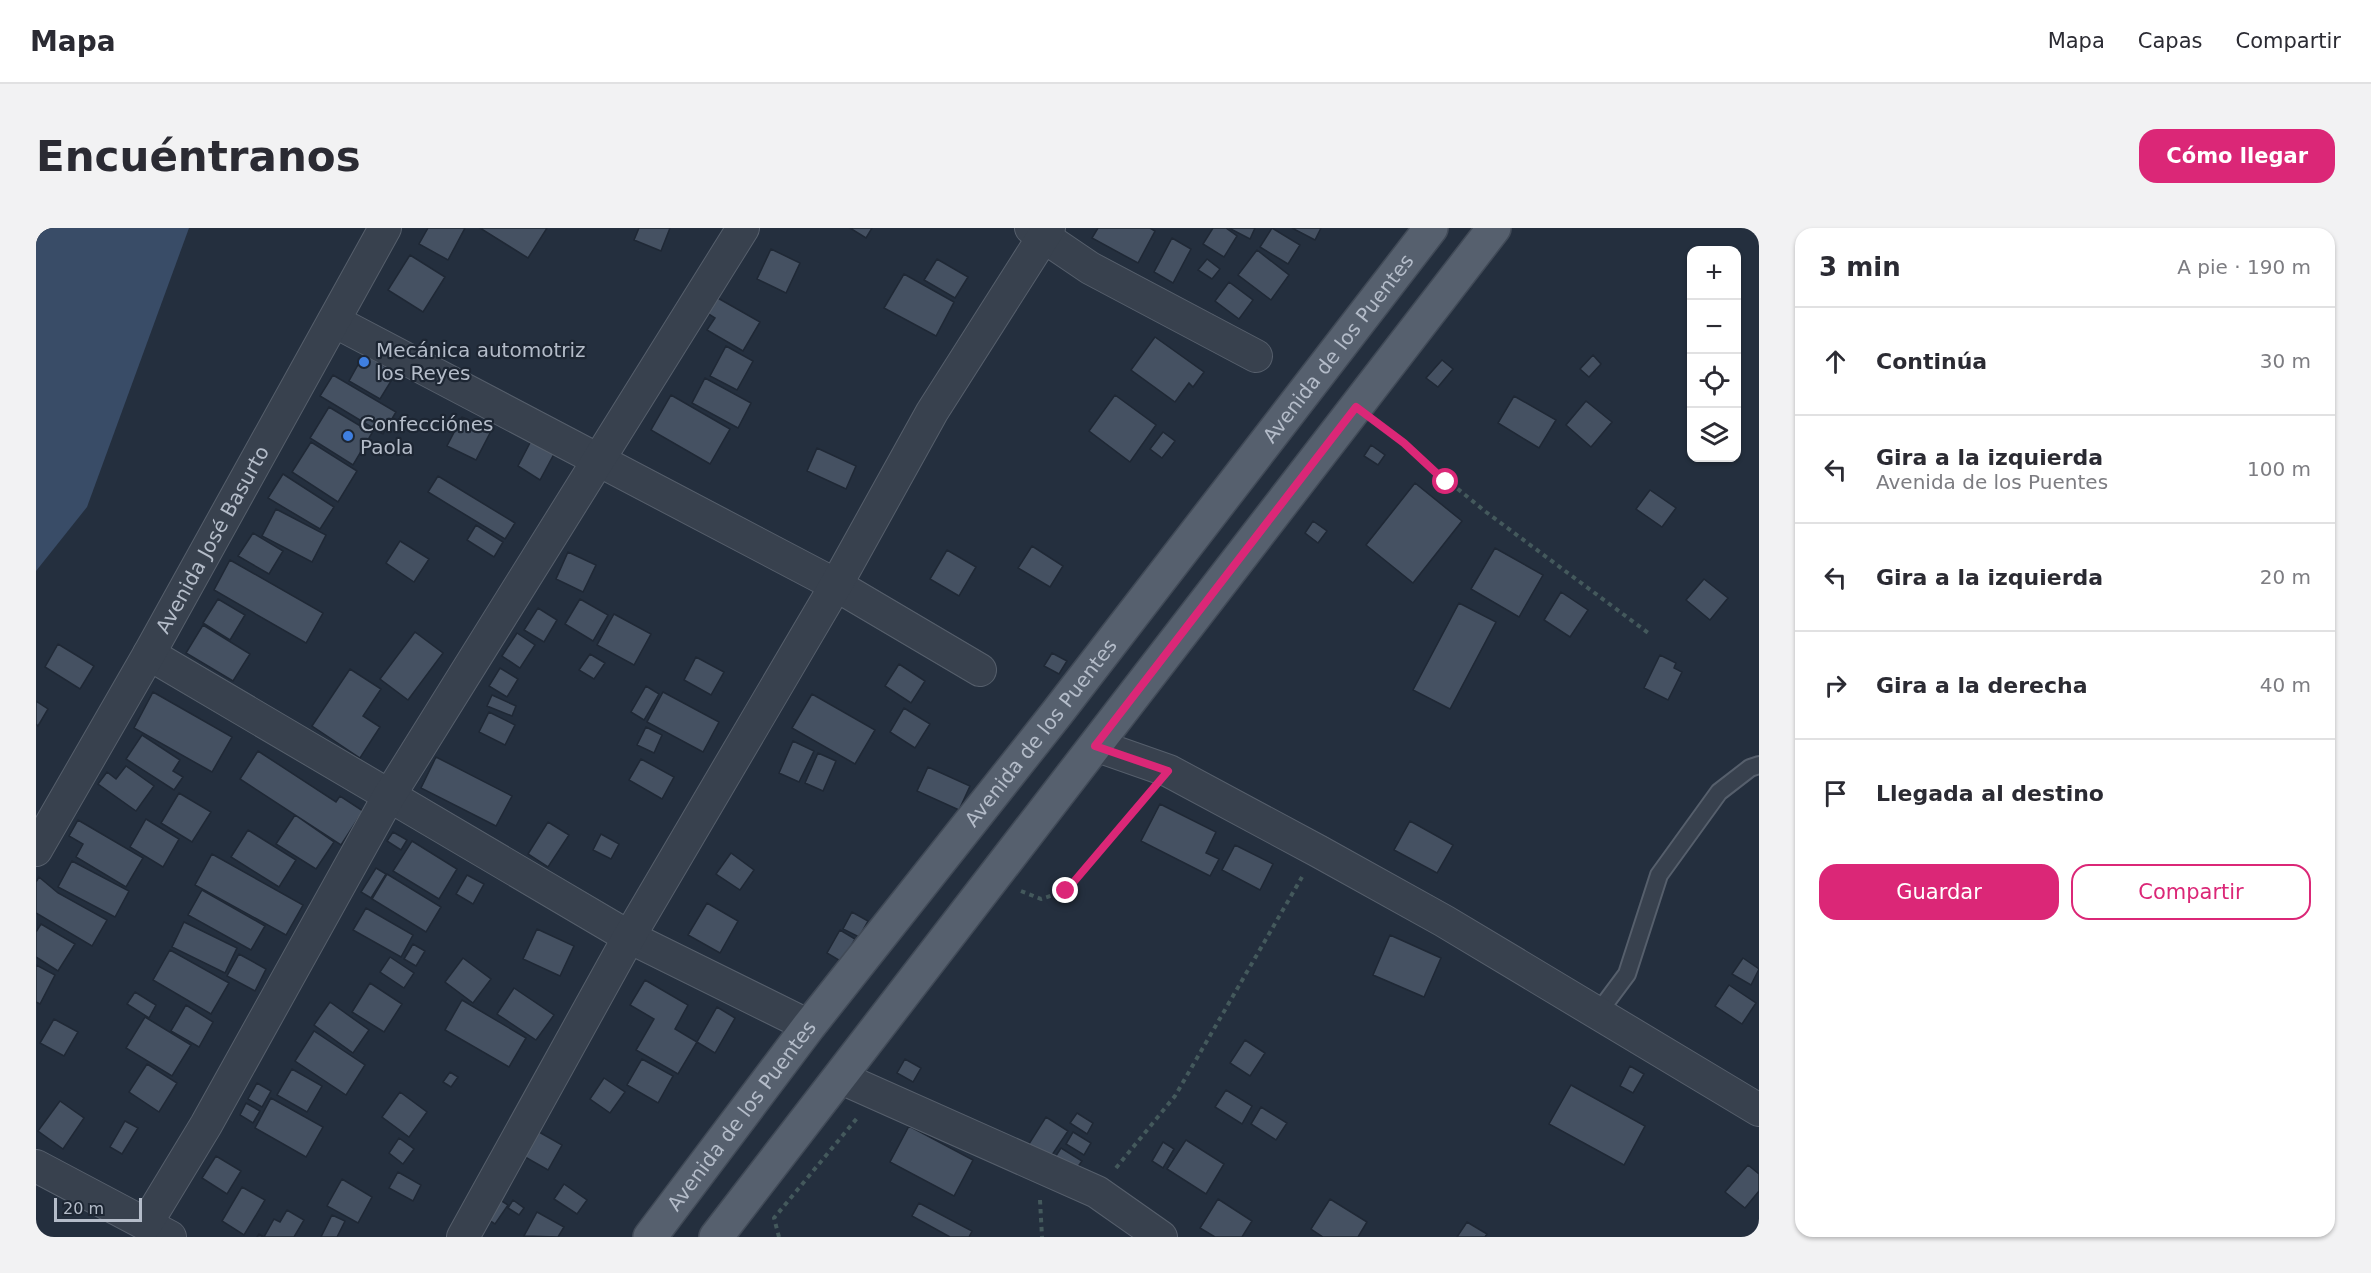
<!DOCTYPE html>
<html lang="es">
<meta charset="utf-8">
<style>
body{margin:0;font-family:"DejaVu Sans",sans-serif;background:#f2f2f3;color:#2b2b33}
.controls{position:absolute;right:18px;top:18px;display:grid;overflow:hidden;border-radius:12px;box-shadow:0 2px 4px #0004}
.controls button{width:54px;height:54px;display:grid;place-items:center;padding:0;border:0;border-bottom:2px solid #e1e1e2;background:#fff;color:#2b2b33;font:30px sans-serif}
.scale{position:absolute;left:18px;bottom:15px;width:88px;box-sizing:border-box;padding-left:6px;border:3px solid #b4bcc9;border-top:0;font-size:16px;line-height:21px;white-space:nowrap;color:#b4bcc9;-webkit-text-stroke:4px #1d2633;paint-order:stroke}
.stop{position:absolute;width:18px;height:18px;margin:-14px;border:4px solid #db2777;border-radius:50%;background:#fff}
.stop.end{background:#db2777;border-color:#fff;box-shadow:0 2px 6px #0008}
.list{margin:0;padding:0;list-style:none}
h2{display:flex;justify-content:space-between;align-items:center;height:78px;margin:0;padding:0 24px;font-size:26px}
h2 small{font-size:20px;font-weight:400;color:#7c7c81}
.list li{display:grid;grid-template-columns:39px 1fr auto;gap:18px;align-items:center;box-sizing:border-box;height:108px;padding:0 24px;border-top:2px solid #e1e1e2}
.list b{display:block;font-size:22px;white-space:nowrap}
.list p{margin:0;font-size:20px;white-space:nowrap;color:#7c7c81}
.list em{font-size:20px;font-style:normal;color:#7c7c81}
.actions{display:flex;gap:12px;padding:18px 24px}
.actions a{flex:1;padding:14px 0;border:2px solid #db2777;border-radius:18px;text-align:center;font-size:21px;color:#db2777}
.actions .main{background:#db2777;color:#fff}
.icon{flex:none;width:33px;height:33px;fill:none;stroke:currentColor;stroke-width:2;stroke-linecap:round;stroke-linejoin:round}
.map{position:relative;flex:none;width:1723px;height:1009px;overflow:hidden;border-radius:18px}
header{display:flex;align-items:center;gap:36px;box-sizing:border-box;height:84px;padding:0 30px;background:#fff;border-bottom:2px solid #e1e1e2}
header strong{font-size:28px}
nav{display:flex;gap:33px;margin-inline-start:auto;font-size:21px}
.intro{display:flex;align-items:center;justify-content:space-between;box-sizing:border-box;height:144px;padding:0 36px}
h1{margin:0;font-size:42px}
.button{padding:15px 27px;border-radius:18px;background:#db2777;color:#fff;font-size:21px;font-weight:700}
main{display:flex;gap:36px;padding:0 36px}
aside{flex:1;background:#fff;border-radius:18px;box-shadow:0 2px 4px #0004}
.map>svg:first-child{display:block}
</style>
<header>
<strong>Mapa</strong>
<nav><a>Mapa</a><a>Capas</a><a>Compartir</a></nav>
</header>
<div class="intro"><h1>Encuéntranos</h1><a class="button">Cómo llegar</a></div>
<main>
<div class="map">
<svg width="1723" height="1009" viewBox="0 0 1723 1009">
<rect width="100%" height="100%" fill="#242f3e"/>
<!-- water -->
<path fill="#394c67" d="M0,0H153L51,279L0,343Z"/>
<!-- building -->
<path fill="#455162" stroke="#1f2835" stroke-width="1.5" d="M392,0H429L412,32L383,16Z
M444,0H511L492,30Z
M603,0H634L625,23L598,12Z
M814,0H836L830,10Z
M1062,0H1114L1119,3L1102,35L1056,10Z
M1177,0H1190L1201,8L1188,29L1167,16Z
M1193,0H1219L1214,11Z
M1236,0L1264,17L1252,36L1224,19Z
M1256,0H1285L1279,12Z
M1136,10L1155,21L1137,55L1118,44Z
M735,21L764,35L750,65L721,51Z
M1221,22L1253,47L1235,72L1202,47Z
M374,27L409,49L387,84L352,62Z
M901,31L932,49L919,70L888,52Z
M1171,31L1184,41L1176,51L1162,42Z
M868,46L918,74L900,108L848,80Z
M1193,54L1217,72L1203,91L1179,73Z
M680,69L724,94L707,123L671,102L679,90L671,85Z
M1119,109L1168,144L1157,159L1153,155L1139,174L1095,142Z
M690,118L717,133L701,162L674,148Z
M328,126L360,145L344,171L313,153Z
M1557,127L1565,136L1553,149L1544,141Z
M1406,132L1417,141L1402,159L1390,150Z
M297,147L360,184L347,206L284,168Z
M669,150L715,175L702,200L656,175Z
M635,167L694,201L674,236L615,202Z
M1079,167L1120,197L1094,234L1053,203Z
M1478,168L1520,192L1503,220L1462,195Z
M1550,173L1576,194L1555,219L1530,197Z
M293,179L336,205L317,237L274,210Z
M426,189L455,203L440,232L411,218Z
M1127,204L1139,213L1126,230L1114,221Z
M495,213L518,226L504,252L482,238Z
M275,214L321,243L302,274L256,244Z
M1335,217L1349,227L1342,237L1328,228Z
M781,220L820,238L810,261L771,243Z
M247,246L298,279L284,301L232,270Z
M402,248L479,295L469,311L392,264Z
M1379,255L1426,293L1377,355L1330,317Z
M1614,262L1640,280L1626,299L1600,281Z
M240,281L290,307L276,334L226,308Z
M1277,293L1291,303L1282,315L1269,305Z
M440,297L467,314L458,329L431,312Z
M217,305L247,323L233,346L202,328Z
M364,313L393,331L378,354L350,335Z
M996,318L1027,338L1014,359L982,340Z
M1459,320L1507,347L1483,389L1435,361Z
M911,322L940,339L923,368L894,351Z
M532,324L560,337L547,364L520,351Z
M194,332L287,385L270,415L178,362Z
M1668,351L1692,370L1674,392L1650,372Z
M1525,364L1552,382L1534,409L1508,392Z
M182,371L209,387L194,412L167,395Z
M544,371L572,387L557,413L529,396Z
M1423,375L1460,394L1414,481L1377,462Z
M502,380L521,392L508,414L488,402Z
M578,386L615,406L598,437L561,417Z
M167,397L214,426L197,453L150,425Z
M379,404L407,425L372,472L344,451Z
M481,405L499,417L484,440L466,428Z
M22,416L58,438L44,461L9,439Z
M1016,425L1031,433L1023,446L1008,438Z
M554,426L569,435L558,451L543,442Z
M1624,427L1640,435L1638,440L1646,444L1632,472L1608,460Z
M660,429L688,444L675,467L648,452Z
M863,436L889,453L875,475L849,458Z
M464,440L482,451L471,469L453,458Z
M314,441L345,461L327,488L344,499L324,530L276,498Z
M610,458L623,466L608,492L595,484Z
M117,464L196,509L176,544L98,500Z
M627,464L683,494L667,524L611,494Z
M776,466L839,502L819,536L756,500Z
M456,467L480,478L476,488L451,478Z
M0,473L12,481L2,498L0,496Z
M868,480L894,496L879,520L854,504Z
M453,484L479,497L469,517L443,504Z
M610,499L626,507L618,525L601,517Z
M106,507L144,532L137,543L147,549L138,562L90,531Z
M757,513L778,523L763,554L743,545Z
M222,523L300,574L304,568L327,583L305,617L204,551Z
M782,525L800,533L787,563L769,555Z
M400,529L476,568L460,598L385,560Z
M605,531L638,549L626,571L593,552Z
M90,538L118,558L100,583L62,556L71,544L80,551Z
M892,539L934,558L923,582L881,563Z
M143,565L175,584L156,614L125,595Z
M1124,576L1180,604L1170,625L1183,631L1174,648L1105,613Z
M259,587L298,614L280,641L240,616Z
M110,591L143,611L127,639L94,619Z
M42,592L107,630L90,659L40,629L47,616L33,608Z
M1374,593L1417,617L1401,645L1358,622Z
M512,594L533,607L512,639L492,626Z
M212,602L260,632L243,659L195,629Z
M357,604L371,612L365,622L351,613Z
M565,606L583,616L575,631L557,622Z
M376,613L421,641L403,671L357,643Z
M1199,617L1237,636L1224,662L1186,642Z
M695,625L718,642L704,662L680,646Z
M176,626L267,677L250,707L159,657Z
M36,633L93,663L79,689L22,659Z
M340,640L350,646L335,670L325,664Z
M351,646L405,679L390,704L336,671Z
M431,647L448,656L437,676L420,666Z
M3,649L22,665L71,692L56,718L0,685V654Z
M166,662L229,698L215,722L152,687Z
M671,675L702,693L684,725L652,707Z
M330,680L377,707L365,729L317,702Z
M816,684L832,693L823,709L807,701Z
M148,694L201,720L189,745L136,719Z
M5,696L39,716L22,743L0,729V704Z
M501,701L538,718L524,748L487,731Z
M804,702L819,711L806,734L791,725Z
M1354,707L1405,730L1388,769L1337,747Z
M377,716L389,723L380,738L368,731Z
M134,722L193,755L175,786L117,752Z
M203,726L230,741L219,763L191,748Z
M354,729L378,745L368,760L344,744Z
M427,730L455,751L437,775L409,754Z
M1707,730L1723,741L1715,757L1696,746Z
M0,737L19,747L4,776L0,774Z
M609,752L652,777L639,801L661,814L642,846L600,822L618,791L594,777Z
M334,755L366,776L348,804L316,784Z
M1693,757L1720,775L1706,796L1679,778Z
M478,760L518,787L500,812L461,786Z
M99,764L120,777L113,790L91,776Z
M426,772L490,810L473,839L409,802Z
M294,774L333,802L317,825L278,797Z
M150,777L177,794L163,819L135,803Z
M681,779L699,790L679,825L661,814Z
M109,789L155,817L136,848L90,820Z
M18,791L42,804L28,828L4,815Z
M278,803L329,837L310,867L259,833Z
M1209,812L1229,825L1214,848L1194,835Z
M606,831L637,848L622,875L591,857Z
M869,831L885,840L877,854L861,845Z
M111,836L141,855L123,884L93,864Z
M1594,838L1608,846L1597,865L1584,858Z
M256,841L286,858L271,884L241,867Z
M414,844L422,849L415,859L407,854Z
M568,850L589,864L574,885L554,871Z
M221,855L235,863L226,879L212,871Z
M1535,857L1609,898L1588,937L1513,896Z
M1190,862L1216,878L1206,896L1179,879Z
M364,864L391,884L373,909L346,889Z
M235,870L287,899L270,929L219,900Z
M24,873L48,890L27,921L2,903Z
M210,875L224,883L217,895L204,887Z
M1225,879L1251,895L1240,912L1215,896Z
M1041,885L1057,895L1051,906L1034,895Z
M1010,889L1032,903L1012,933L991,919Z
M89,893L102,900L86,926L74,919Z
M873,898L937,932L918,968L854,934Z
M496,900L526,917L512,942L482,925Z
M1037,904L1055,915L1048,927L1030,916Z
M363,910L378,921L367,936L353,925Z
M1150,912L1188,936L1170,966L1131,941Z
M1127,914L1138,921L1127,940L1116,933Z
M1025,920L1046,933L1036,947L1016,934Z
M180,928L205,943L191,966L166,950Z
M1712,937L1723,946V963L1709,980L1689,964Z
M362,944L385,957L377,973L353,960Z
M306,951L336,969L322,995L291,978Z
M528,956L551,972L541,986L518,971Z
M206,959L229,972L208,1007L186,993Z
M458,968L472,977L459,996L445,987Z
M1182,971L1216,993L1206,1009H1179L1164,1000Z
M1294,971L1331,994L1322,1009H1287L1275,1001Z
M477,972L488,980L483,987L472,980Z
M883,975L936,1003L933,1009H914L876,988Z
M251,982L268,992L258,1009H221L223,1006L228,1009L238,991L244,994Z
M501,984L528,999L522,1009L488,1008Z
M296,987L309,993L301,1009H285Z
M1431,994L1451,1006L1449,1009H1421Z"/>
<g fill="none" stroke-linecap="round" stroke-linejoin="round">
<!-- lane casing -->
<g stroke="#565f6c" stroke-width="20">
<path id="lane" d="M1562,785L1591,746L1623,647L1683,564L1714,540L1723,537"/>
</g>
<!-- street casing -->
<g stroke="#565f6c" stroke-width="34">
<g id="street">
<path d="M995,0L1054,40L1220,128"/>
<path d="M298,93L800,357L944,442"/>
<path d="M113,426L593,709L773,798"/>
<path d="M1059,517L1133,543L1282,623L1408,693L1723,882"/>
<path id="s1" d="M0,622L113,426L349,0"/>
<path d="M803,849L1061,964L1125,1009"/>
<path d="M0,938L134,1009"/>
<path d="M110,996L170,897L353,568L707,0"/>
<path d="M427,1009L593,709L800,357L896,184L1013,0"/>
</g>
</g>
<!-- primary casing -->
<g stroke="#414a57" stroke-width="36">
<g id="primary">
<path id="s2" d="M614,1009L773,798L1021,485L1395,0"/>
<path d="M680,1009L1458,0"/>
</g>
</g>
<!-- path -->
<path stroke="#44595c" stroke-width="4" stroke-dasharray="4.5 4.5" stroke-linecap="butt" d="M1345,198L1450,284L1615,407
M985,663L1005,671L1030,663L1113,566
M1080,940L1139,868L1266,649
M1004,972L1006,1009
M743,1009L738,990L822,889"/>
<!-- lane -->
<use href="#lane" stroke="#38414e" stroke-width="16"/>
<!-- street -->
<use href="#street" stroke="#38414e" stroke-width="32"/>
<!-- primary -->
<use href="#primary" stroke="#56606e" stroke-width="33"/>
</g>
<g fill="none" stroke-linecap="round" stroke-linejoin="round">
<!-- route -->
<path stroke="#db2777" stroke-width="8" d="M1030,663L1132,543L1059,518L1320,179L1368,215L1410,254"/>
</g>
<!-- markers -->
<g fill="#3f7fe0" stroke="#1d2633" stroke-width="2">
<circle cx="328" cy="134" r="6"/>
<circle cx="312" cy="208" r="6"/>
</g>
<g text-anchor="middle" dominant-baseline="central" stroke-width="4.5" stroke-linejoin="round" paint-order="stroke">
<!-- street labels -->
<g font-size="20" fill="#b4bcc9" stroke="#1d2633">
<text stroke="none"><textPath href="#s2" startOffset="1124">Avenida de los Puentes</textPath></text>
<text stroke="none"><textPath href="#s1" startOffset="357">Avenida José Basurto</textPath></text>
<text stroke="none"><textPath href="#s2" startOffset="638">Avenida de los Puentes</textPath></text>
<text stroke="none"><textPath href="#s2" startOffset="152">Avenida de los Puentes</textPath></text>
</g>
<!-- poi labels -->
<g font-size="20" fill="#b4bcc9" stroke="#1d2633" text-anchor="start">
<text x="340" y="122">Mecánica automotriz<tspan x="340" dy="23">los Reyes</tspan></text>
<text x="324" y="196">Confecciónes<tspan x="324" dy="23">Paola</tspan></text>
</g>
</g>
</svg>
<div class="controls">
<button>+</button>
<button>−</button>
<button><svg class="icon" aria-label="locate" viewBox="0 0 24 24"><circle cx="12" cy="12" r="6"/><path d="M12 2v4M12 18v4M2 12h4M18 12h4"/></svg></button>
<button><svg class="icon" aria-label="layers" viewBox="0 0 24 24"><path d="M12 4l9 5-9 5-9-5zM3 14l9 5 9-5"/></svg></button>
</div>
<div class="scale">20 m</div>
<div class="stop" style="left:1410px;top:254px"></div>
<div class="stop end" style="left:1030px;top:663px"></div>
</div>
<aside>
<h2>3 min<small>A pie · 190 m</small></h2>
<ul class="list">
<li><svg class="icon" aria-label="ahead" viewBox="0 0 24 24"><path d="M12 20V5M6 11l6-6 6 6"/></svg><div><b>Continúa</b></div><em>30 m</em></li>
<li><svg class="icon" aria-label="left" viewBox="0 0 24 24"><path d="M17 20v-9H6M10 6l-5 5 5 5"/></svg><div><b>Gira a la izquierda</b><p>Avenida de los Puentes</p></div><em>100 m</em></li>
<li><svg class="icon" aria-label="left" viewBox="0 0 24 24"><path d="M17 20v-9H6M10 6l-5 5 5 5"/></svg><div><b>Gira a la izquierda</b></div><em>20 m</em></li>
<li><svg class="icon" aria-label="right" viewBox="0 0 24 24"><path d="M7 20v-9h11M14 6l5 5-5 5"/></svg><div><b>Gira a la derecha</b></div><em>40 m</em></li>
<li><svg class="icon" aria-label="arrive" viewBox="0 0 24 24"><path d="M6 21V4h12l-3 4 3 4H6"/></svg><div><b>Llegada al destino</b></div></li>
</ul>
<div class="actions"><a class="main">Guardar</a><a>Compartir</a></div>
</aside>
</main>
